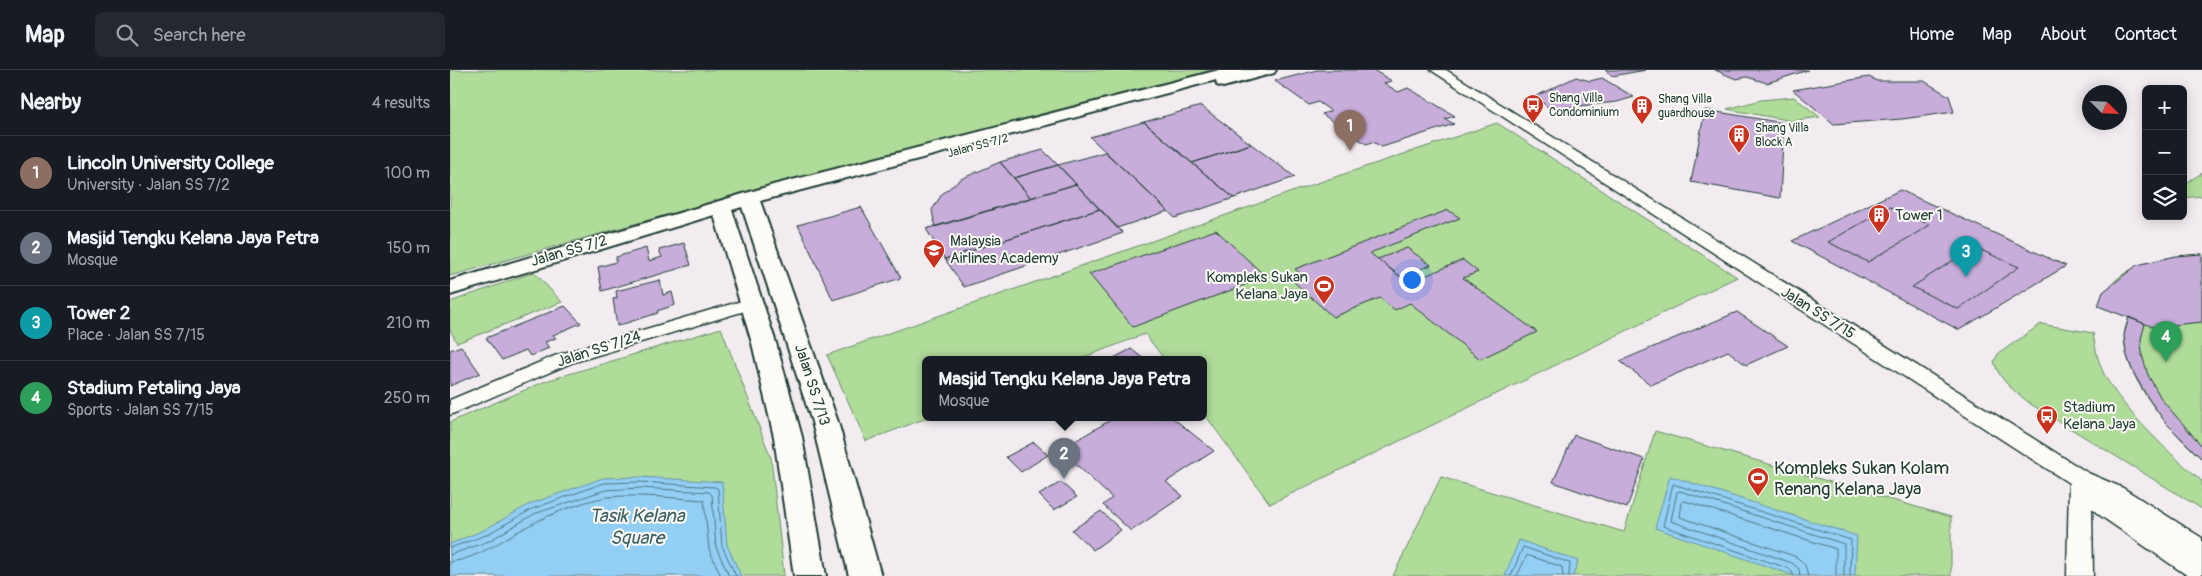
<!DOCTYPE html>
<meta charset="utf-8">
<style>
body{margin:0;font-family:Pangolin,sans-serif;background:#242831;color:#f1f3f6}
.controls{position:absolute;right:15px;top:15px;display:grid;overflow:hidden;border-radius:8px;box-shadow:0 2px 12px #0003}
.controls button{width:45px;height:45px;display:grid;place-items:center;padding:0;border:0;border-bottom:1px solid #363941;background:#171b24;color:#f1f3f6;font:25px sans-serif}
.compass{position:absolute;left:1632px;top:15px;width:45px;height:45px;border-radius:50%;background:#171b24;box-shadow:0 2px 12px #0003;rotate:114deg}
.you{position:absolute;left:961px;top:209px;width:18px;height:18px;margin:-12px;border:4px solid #fff;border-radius:50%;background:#1a73e8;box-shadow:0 0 0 8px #1a73e833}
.badge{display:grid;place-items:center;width:32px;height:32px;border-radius:50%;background:#8c9099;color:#fff;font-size:16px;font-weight:700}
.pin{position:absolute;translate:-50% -41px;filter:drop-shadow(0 1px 2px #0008)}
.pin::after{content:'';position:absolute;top:26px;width:18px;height:15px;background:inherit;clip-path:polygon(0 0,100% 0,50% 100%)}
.popup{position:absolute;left:472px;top:286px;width:285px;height:65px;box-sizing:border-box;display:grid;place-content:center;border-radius:8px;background:#171b24;filter:drop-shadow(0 1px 4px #0005);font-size:16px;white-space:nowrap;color:#9ea1a6}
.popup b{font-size:19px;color:#f1f3f6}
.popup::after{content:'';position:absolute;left:50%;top:100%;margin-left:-10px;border:10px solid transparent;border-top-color:#171b24}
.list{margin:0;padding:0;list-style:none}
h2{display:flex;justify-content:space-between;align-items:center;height:65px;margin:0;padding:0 20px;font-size:21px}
h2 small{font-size:16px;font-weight:400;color:#9ea1a6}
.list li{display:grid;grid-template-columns:32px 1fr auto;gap:15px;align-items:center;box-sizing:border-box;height:75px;padding:0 20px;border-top:1px solid #363941}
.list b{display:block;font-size:19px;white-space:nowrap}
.list p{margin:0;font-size:16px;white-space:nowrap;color:#9ea1a6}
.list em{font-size:16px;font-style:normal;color:#9ea1a6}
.icon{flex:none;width:28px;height:28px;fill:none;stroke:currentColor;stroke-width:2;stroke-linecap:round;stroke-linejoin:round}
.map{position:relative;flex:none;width:1752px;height:506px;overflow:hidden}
header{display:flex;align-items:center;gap:30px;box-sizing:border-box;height:70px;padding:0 25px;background:#171b24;border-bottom:1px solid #363941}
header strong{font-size:24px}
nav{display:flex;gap:28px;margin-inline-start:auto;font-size:18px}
.search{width:350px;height:45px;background:#242831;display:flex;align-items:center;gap:12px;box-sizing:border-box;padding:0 18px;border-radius:8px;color:#9ea1a6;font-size:19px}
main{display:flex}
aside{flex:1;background:#171b24}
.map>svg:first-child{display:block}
</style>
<header>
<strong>Map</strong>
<div class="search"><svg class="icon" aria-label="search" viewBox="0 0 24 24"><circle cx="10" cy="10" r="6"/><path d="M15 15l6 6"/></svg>Search here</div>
<nav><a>Home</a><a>Map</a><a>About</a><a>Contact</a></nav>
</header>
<main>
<aside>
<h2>Nearby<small>4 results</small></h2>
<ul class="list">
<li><span class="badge" style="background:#8d6e63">1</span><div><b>Lincoln University College</b><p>University · Jalan SS 7/2</p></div><em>100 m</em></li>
<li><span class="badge" style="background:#6b7280">2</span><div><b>Masjid Tengku Kelana Jaya Petra</b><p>Mosque</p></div><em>150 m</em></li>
<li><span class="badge" style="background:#0f9aa8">3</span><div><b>Tower 2</b><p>Place · Jalan SS 7/15</p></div><em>210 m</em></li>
<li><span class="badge" style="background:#2e9e5b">4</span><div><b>Stadium Petaling Jaya</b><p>Sports · Jalan SS 7/15</p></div><em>250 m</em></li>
</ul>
</aside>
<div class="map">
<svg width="1752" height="506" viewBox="0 0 1752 506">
<rect width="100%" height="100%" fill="#f2ecf1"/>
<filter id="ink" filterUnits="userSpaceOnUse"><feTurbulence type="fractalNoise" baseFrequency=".02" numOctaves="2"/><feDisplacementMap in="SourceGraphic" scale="10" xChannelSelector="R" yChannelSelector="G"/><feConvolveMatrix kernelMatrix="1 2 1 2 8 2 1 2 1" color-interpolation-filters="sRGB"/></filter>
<g filter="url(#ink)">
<!-- green -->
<path fill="#b0dc9a" stroke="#688c67" d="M0,0H768L312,118L0,206Z
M1344,27L1370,47L1342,51L1277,39L1311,30Z
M1047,53L1287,207L820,434L753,342V290H715L695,264L627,290H475L477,348L416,371L377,285L876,110Z
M1752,103V126L1733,128V115Z
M1752,184V389C1721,361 1674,310 1674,266C1674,260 1677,253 1679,247L1648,236C1665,193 1711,187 1752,184Z
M84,202L112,232L7,273L0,260V232Z
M1591,254L1643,263C1645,277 1648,292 1654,304C1672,339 1721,385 1752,411V439L1582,335C1566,322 1550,312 1544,292L1548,284Z
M271,258L321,388L334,506H0V352L96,311Z
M1205,361L1501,447V506H943L991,407L1174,462Z"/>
<!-- water -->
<path fill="#93cef4" stroke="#6594a7" d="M1220,406L1407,466L1405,506H1345L1205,458Z
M190,407L272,412L277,475L291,506H0V474L34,460L80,434L153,408Z
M1069,470L1128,491L1123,506H1055Z"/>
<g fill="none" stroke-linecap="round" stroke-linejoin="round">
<!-- shore -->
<path stroke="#4d7781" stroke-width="1" d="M0,478L36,465L82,439L154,413L190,412L265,417L268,419L272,476L286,506
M0,485L39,471L84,444L155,420L190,418L259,422L262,425L266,477L279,506
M0,492C32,488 58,465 86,452C100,444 143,428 158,427C190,424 222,428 254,430L259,479L271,506
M1061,506L1073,477L1120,493L1119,506
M1067,506L1077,485L1112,497L1113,506
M1344,506L1340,499L1213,456L1223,414L1401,470L1400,506
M1350,506L1349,499L1342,493L1221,451L1227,422L1230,421L1394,474V506
M1358,506L1355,495L1347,487L1230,447L1232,432L1235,431L1386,479V506"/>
</g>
<!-- building -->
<path fill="#c8addb" stroke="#1f3d34" d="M867,0H923L942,11L934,13L948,22L958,18L1005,46L995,49L1004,54L932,77L923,72L916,74L872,44L881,41L868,32L859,35L825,11Z
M1155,0H1196L1162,6Z
M1265,0H1358L1317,13L1297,7L1286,9Z
M1126,7L1140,11L1152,8L1184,27L1167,32L1101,39L1084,27Z
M1419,7L1427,11H1474L1499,26L1504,42L1452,49L1384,54L1343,20Z
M751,36L801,74L742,93L694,52Z
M1255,40L1334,53L1330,128L1241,112Z
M694,52L742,93L784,128L725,148L640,67Z
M801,74L845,107L784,128L742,93Z
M593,80L608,95L564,108L550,92Z
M655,82L718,141L667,158L608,95Z
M550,92L581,128L485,157L482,140L492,124L511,109Z
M608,95L626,114L581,128L564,108Z
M626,114L650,139L495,189L476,159Z
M1450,120L1616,196L1509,260L1342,171Z
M411,137L451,208L383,230L348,155Z
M1440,137L1480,155L1418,192L1378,172Z
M650,139L673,163L514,217L495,189Z
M998,140L1010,148L920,183L958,213L1013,190L1028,202L1013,208L1087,262L1030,289L960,233L945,240L930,228L883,247L844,212L855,208L845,199Z
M766,160L816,207L683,257L639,204Z
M234,173L241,195L152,221L148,197L166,192V187L196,178L199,191L212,187L209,180Z
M1524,177L1569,197L1508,239L1462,217Z
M957,178L981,195L951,207L928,189Z
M1752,184V252L1703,257L1648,236L1653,222L1687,195L1726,186Z
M210,210L213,225L222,222L225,235L207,241L208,243L167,256L163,229L167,228L166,221Z
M115,236L131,253L103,265L106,268L95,272L99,278L80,286L76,280L52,290L36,268Z
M1287,242L1338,276L1296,295L1278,281L1201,315L1170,291Z
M1679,247L1695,254L1691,269L1692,285L1698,305L1712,330L1752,376V389L1716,353L1698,328L1683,302L1676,283L1674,265Z
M11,276L30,303L0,316V280Z
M681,279L695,290H660Z
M664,348H723L764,381L716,412L733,426L681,461L653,435L662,428L616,385L630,377L623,372Z
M1124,365L1194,389L1177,438L1103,412Z
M584,372L598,385L571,402L556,387Z
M611,412L627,427L604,440L589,425Z
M651,441L671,460L643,480L622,460Z"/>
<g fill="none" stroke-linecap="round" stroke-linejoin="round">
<!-- minor casing -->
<g stroke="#1f3d34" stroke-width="3">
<path id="minor" d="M981,0H996L1638,403L1673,418L1752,468V506H1738L1648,444L1642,438L1643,506H1617L1619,413Z
M302,228L308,229L311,233L308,237L121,293L0,345V330L107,285Z"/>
</g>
<!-- tertiary casing -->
<g stroke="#1f3d34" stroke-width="4">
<path id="tertiary" d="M769,0H826L824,3L773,17L767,15L766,10L310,131L388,352L431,506H399L362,352L292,137L282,140L326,273L352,367L376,506H344L324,367L302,273L264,145L0,225V211L323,115Z"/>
</g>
<!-- minor -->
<use href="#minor" fill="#fdfcf7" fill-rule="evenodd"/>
<!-- tertiary -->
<use href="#tertiary" fill="#fdfcf7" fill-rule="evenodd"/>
</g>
</g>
<!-- icons -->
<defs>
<g id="bus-pin" transform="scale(1.125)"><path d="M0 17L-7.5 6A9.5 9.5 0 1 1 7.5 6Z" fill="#c8321e" stroke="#fdfcf7"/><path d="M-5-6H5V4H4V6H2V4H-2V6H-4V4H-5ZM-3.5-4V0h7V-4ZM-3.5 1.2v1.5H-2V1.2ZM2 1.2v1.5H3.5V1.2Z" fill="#fff"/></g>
<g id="building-pin" transform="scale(1.125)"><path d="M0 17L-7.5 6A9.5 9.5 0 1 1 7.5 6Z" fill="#c8321e" stroke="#fdfcf7"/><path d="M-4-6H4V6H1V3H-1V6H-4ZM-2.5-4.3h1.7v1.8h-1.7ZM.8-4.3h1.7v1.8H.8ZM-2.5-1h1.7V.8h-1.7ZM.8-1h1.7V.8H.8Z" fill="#fff"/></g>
<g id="university-pin" transform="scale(1.125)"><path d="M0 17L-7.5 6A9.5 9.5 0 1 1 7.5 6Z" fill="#c8321e" stroke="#fdfcf7"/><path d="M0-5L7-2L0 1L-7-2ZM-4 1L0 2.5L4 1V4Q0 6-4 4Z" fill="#fff"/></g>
<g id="stadium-pin" transform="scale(1.125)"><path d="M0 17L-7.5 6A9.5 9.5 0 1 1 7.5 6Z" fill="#c8321e" stroke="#fdfcf7"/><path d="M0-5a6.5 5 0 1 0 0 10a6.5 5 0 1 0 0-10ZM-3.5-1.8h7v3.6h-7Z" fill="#fff"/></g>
</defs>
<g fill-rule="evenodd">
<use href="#bus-pin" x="1083" y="35"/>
<use href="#building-pin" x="1192" y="36"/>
<use href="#building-pin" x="1289" y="65"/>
<use href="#building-pin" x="1429" y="145"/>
<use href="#university-pin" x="484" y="180"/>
<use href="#stadium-pin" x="874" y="216"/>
<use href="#bus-pin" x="1597" y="346"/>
<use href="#stadium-pin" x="1308" y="408"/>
</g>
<g text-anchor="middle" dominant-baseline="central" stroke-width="4" stroke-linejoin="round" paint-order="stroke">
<!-- far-poi labels -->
<g font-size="12" fill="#1f3d34" stroke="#fdfcf7" text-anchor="start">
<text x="1099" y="28">Shang Villa<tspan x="1099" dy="14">Condominium</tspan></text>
<text x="1208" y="29">Shang Villa<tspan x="1208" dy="14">guardhouse</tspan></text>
<text x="1305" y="58">Shang Villa<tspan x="1305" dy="14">Block A</tspan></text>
</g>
<!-- far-street labels -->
<g font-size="12" fill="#1f3d34" stroke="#fdfcf7">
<text transform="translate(528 76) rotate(-15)">Jalan SS 7/2</text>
</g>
<!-- poi labels -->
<g font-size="15" fill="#1f3d34" stroke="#fdfcf7" text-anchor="start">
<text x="1445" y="145">Tower 1</text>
<text x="500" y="171">Malaysia<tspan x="500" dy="17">Airlines Academy</tspan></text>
<text x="858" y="207" text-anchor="end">Kompleks Sukan<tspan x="858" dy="17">Kelana Jaya</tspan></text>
<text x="1613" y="337">Stadium<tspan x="1613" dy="17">Kelana Jaya</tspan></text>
</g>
<!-- street labels -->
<g font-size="15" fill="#1f3d34" stroke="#fdfcf7">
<text transform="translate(119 181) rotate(-16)">Jalan SS 7/2</text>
<text transform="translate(1368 243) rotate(32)">Jalan SS 7/15</text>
<text transform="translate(149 279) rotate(-18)">Jalan SS 7/24</text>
<text transform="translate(362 315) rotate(72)">Jalan SS 7/13</text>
</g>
<!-- near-poi labels -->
<g font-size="18" fill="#1f3d34" stroke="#fdfcf7" text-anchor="start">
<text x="1324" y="398">Kompleks Sukan Kolam<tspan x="1324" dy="21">Renang Kelana Jaya</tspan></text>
</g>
<!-- near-water labels -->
<g font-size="19" font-style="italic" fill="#3c6164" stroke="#fdfcf7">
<text x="187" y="446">Tasik Kelana<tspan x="187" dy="22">Square</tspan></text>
</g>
</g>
</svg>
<div class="controls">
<button>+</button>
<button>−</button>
<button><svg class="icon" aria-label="layers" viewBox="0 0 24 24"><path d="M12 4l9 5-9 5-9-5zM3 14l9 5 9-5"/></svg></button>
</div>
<svg class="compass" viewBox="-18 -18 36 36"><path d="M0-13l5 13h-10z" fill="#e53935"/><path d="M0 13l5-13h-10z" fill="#9ea1a6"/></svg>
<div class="you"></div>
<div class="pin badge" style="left:900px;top:81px;background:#8d6e63">1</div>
<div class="pin badge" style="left:614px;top:409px;background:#6b7280">2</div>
<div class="popup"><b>Masjid Tengku Kelana Jaya Petra</b>Mosque</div>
<div class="pin badge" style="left:1516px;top:207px;background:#0f9aa8">3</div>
<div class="pin badge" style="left:1716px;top:292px;background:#2e9e5b">4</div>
</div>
</main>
